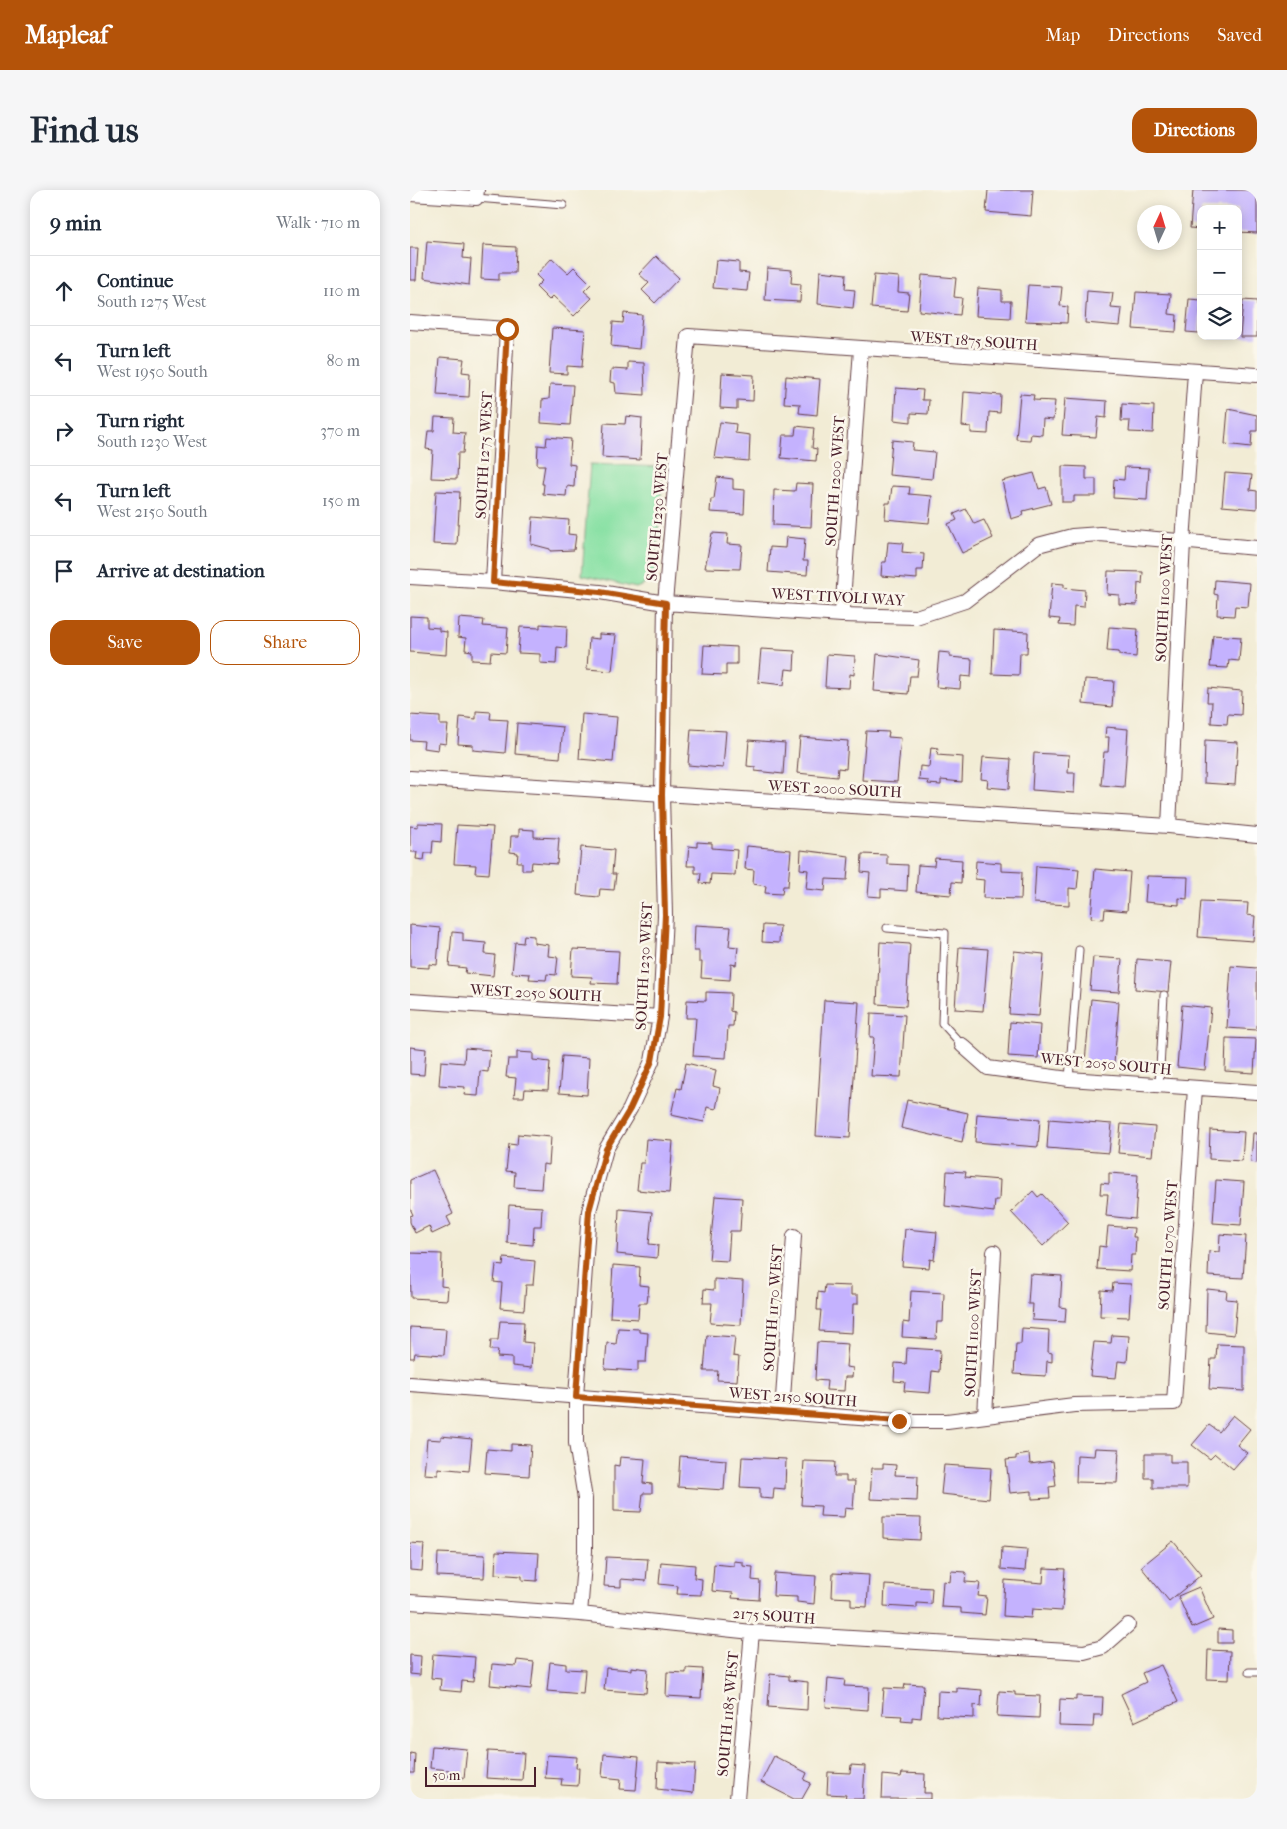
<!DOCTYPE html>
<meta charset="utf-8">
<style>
body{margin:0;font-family:"IM FELL French Canon",serif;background:#f6f6f7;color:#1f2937}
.controls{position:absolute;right:15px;top:15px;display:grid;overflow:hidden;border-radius:10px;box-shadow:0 2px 12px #0003}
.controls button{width:45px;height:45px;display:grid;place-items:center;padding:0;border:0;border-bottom:1px solid #e0e1e3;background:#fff;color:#1f2937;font:25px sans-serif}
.compass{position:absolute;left:727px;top:15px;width:45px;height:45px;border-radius:50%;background:#fff;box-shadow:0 2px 12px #0003;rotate:4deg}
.scale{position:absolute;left:15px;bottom:12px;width:111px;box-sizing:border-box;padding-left:5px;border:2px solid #4a1f2b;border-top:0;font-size:14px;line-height:18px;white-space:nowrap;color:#4a1f2b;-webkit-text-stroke:4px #fbf7ec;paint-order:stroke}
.stop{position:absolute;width:15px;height:15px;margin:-11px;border:4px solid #b45309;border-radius:50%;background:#fff}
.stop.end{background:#b45309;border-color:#fff;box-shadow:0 1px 5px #0008}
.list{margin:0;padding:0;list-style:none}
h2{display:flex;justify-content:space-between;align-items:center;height:65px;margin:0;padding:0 20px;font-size:21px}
h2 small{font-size:16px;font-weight:400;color:#747a83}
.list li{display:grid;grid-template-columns:32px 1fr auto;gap:15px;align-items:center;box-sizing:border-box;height:70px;padding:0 20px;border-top:1px solid #e0e1e3}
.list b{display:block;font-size:19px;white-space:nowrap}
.list p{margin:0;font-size:16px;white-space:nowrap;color:#747a83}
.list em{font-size:16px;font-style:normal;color:#747a83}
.actions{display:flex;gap:10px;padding:15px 20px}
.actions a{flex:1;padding:11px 0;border:1px solid #b45309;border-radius:15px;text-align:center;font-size:18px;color:#b45309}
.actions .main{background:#b45309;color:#fff}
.icon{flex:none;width:28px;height:28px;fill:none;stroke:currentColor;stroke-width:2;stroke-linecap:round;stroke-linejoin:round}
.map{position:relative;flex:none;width:847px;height:1609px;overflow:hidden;border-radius:15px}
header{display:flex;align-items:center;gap:30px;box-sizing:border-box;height:70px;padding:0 25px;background:#b45309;color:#fff}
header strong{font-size:24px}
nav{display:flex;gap:28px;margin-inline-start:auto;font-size:18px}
.intro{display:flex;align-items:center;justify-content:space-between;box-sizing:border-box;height:120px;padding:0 30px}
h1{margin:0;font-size:35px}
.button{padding:12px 22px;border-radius:15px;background:#b45309;color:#fff;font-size:18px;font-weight:700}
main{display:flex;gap:30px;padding:0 30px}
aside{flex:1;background:#fff;border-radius:15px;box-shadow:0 2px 12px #0003}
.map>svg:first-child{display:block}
</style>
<header>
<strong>Mapleaf</strong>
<nav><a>Map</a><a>Directions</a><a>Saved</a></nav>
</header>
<div class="intro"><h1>Find us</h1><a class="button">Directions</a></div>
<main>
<aside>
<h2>9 min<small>Walk · 710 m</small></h2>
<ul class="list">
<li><svg class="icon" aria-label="ahead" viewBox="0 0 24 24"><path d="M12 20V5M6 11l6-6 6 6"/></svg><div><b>Continue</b><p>South 1275 West</p></div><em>110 m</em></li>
<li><svg class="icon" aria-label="left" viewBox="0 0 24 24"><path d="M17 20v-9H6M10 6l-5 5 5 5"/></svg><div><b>Turn left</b><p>West 1950 South</p></div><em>80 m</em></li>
<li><svg class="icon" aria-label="right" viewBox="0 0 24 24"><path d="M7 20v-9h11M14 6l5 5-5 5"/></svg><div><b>Turn right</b><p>South 1230 West</p></div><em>370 m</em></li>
<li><svg class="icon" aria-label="left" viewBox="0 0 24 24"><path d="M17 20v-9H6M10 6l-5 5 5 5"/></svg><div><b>Turn left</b><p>West 2150 South</p></div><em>150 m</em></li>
<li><svg class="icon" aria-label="arrive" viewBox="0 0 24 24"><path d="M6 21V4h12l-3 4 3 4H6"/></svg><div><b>Arrive at destination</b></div></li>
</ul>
<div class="actions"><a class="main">Save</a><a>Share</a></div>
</aside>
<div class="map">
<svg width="847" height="1609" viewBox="0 0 847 1609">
<rect width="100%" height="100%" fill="#fbf7ec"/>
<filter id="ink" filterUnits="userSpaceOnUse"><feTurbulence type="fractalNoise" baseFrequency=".02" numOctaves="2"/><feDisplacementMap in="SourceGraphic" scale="10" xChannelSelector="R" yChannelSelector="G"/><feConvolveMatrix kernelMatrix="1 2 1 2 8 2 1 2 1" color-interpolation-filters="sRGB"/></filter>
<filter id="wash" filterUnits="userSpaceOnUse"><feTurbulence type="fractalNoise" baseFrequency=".0096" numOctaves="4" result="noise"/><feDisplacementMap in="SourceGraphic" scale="20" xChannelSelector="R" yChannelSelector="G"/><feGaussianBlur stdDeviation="1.12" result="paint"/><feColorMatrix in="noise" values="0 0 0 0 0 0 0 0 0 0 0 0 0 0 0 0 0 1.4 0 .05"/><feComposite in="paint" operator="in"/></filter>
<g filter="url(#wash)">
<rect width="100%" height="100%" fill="#f2ecd5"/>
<!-- green -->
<path fill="#8ae1a5" stroke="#6a8068" d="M180,274L253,277L245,379L238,393L226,398L172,385Z"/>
<g id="blocks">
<!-- building -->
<path fill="#c4b2fe" d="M578,0H623L621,26L576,22Z
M783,0H847V43L828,42V19H791V39L780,38Z
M17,51L54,54L53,68L61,69L59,95L14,88Z
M73,55L106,57L105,83H89V90L71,89Z
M0,58H8L6,90H0Z
M246,66L269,88L245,113L232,100L239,93L229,84Z
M142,68L158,83L164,77L181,94L174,101L182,108L164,126L143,106L139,110L126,97L132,91L126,85Z
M306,70L329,72V82L339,83L337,101L303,98Z
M357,78L382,80L381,93L391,94L390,112L355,110Z
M410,81L436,84L435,99L445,100L443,118L408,114Z
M464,85L489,87L488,102L499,103L497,121L461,118Z
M512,85L546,88L544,107L552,108L550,125L509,121Z
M618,95L652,97L650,116L658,117L657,133L615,131Z
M568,98L592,100V111H601L600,128L566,126Z
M677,101L703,103L701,118L712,119L710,136L675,133Z
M726,102L761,104L759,124L767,125L766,142L723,139Z
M779,109L791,110L789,143L776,142Z
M833,110L847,111V147H830Z
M214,123L232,125L229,159L201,156L203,132L213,133Z
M142,138L175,140L172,177L157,176V184L139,183Z
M30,167L54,169L52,182L60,183L59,207L27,205Z
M218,172L234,173L235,205L206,203L205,193L200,192L201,179L218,180Z
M312,183L344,185L343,211L327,210V219L310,218Z
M376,186L410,189L407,225L389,223L390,214L374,213Z
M140,194L163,195L160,235L131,233L132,210L139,209Z
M486,198L513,200L512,210H519L518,224L501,223V232L484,230Z
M554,202L591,205L590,223L579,222L578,244L561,243V237L552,236Z
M610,204L624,205L623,210L645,211L643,230L633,229L632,245L621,244L620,250L606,249Z
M655,208L697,211L696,228L688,227L686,247L652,245Z
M712,214L744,216L743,243L719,242L720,231H711Z
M818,219L847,225V241H842L841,257L815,254Z
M216,226L232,228L230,270L192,267L194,233L215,234Z
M25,227L44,228L43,242L55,243L53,263H48L47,289L21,288L23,260L16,259L18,241H24Z
M310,232L326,234L325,243L340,245L339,271L304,268Z
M386,236L404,238L402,258L407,259L406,271L371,268L373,245H385Z
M137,247L161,249L159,274L165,275L164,297L157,296L156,306L133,304L134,294H132L135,275H127L128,255L136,256Z
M482,250L503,252L502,260L525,262L522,289L479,285Z
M652,276L676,277V289H686V306H664V312H652Z
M715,277L739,278L737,310L703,308L704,289L714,290Z
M624,283L629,299L636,297L641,314L613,321L614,325L601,329L592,291Z
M815,283L842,285L840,300L847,301V319L812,316Z
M307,287L323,289V299L335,300L334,324L300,322L301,309H304Z
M386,293L403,294L401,337L363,335L364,300L385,301Z
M482,296L500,297L499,304L522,306L519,333L475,329L476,313H480Z
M26,301L50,302L47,355L23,354Z
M556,319L564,334L574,330L583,348L552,363L538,334L547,330L544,324Z
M123,327L159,330L158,344L166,345L164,360L140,361V359L121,354Z
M302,343L318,344L317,354L332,355L330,379L295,378Z
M376,347L395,349L393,371H398L397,385L358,382L360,357L375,358Z
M478,352L493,353L492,362L514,364L513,380H507V389L471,386L472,372H476Z
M698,381L733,382L732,394L728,393L727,415L709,414V405L697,404Z
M805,390L840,393L838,417L825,416L824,426L807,425L808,405L804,404Z
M642,393L654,394V398L675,400L674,417L664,416L663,436L649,435L650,429L639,428Z
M0,426L17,427V437L29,438V441L37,442L36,465L0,462Z
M49,428L74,430L73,436L98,438L96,463L81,462L80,471L62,470V461L55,460L56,448L48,447Z
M130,434L157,436L156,458L147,457L146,474L130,473V464L108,463L110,437L130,438Z
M699,437L728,439L726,467L709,465V462L697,461Z
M584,440L618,442L617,463H610L609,485L582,484Z
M189,444L206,445L202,481L177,479L179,448L189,449Z
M803,445L831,447L829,471L819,470L818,478L800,477Z
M294,455L327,457V474H316V485L292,484Z
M351,459L385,461L384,480L376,479L374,495L348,492Z
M529,462L540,463V467L562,469L561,487L551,486L550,499L526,497Z
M417,464L445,466L444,485L440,484L439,498L415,497Z
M467,464L509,470L507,486H500L498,504L464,501Z
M675,489L704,491L702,517L673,514Z
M798,498L832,501L831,525L818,524L817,534L801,533L802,512H797Z
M66,521L81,522L80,529L98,530L95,563L63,560V555L48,554L50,527L66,529Z
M172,524L207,527L203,572L169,569Z
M0,525L30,527V535H38L36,554L29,553L28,560L13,558L14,551L0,550Z
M107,533L153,537L150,568L105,564Z
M696,537L718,539L714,597L691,595L694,562H698L699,547H695Z
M281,539L316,541L313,578L278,575Z
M456,541L479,542L478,547L491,548L487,592L452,590Z
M390,547L438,551L436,579L428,578L427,587L387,583Z
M339,550L375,553L373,584L345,581V577L337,576Z
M795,550L828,552L825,595L794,593Z
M521,557L528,558L527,565L553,567L552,592L531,590V595L518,594L519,591L509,590L510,576L519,577Z
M624,563L659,565L658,583H665L664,603L622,600Z
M573,567L601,569L599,599L577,597L578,590L571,589Z
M8,633L32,634L31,652L23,651L22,663H15L14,670L6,669L7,662H0V636L8,637Z
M47,635L83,637L79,684L65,683L66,675L44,674Z
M109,639L124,640V647L149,648L147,674L122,672L121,680H112V672H107L108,663L100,662L101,646H109Z
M287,652L302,653V658L327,660L325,685L301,684L300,694L290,693L291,683H285V676H277L279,656L287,657Z
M337,656L381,660L378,696H373L372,704L355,703L356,696L343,694L344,680L335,679Z
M171,657L204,660L202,684H206L204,700L190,699L189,707L167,705Z
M391,660L439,666L437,690L416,689L415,701L396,699L398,680L390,679Z
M452,664L477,665V674L498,675L497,701L471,699V707L458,706L460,683L451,682Z
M525,668L552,670L551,693L542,692L541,705L506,702L508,675L524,676Z
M566,671L591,673V681L612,682L611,709L573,708L574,690L565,689Z
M626,676L669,679L667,699L659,698V715L624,713Z
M685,679L720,682L717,721L695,719L694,729L681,728Z
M737,686L778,687L777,709L769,708V715L735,712Z
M791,711L838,713L837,725L845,726L843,751L788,747Z
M0,735L30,738L27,775L19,774V778L0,777Z
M285,735L321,737L319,756L328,757L326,775L321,774L320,790L291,788L292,772H289V761H284Z
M353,735L370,736L369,753L352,752Z
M42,742L53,743V751L76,753L75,764L85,765L83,786L55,783L56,778L39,776Z
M114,745L124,746V753L139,755L138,766L148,767L146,785L137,784L136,790L119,789L120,784L102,783L105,752L113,753Z
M470,752L500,754L496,816L467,814Z
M549,757L578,759L573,821L545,819Z
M163,759L209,761L207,794L181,793L182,787L161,786Z
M604,761L634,764L629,826L599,824Z
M683,767L712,769L709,802L680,800Z
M727,769L761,772L758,802L725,799Z
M821,776L847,778V840L817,838Z
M296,802L321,803L320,821L324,822L323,836H318L316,868L283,866L286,828H276L277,810L296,811Z
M681,809L709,812L704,874L675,871Z
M414,810L449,812L440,948L406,946Z
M772,815L801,818L795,880L767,877Z
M461,823L495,825L491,887L461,886L464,847H460Z
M600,832L630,835L628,868L598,866Z
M816,848L846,849L844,883L815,881Z
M0,857L16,859L14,885L0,884Z
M55,858L80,860L78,882L70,881L68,906L54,905L55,897L29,895L31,871L54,873Z
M107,862L123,863V870L140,872L138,900L115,899L114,907H104L106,888L96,887L98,869H107Z
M152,866L179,868L177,905L149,903Z
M276,873L306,880L303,896L310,898L306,919L297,917L294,932L261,925L267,898L271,899Z
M497,910L558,923L552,952L491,938Z
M567,924L630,929L628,957L565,952Z
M639,929L702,934L699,963L637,958Z
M711,934L745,937L742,966L708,963Z
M800,940L834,942L832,971L799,969Z
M843,943H847V973L841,972Z
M108,944L141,947L139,975L133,974L131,999L104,997L105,982L96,981L99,954L107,955Z
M236,949L263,951L259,1003L227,1000L230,973H234Z
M23,980L43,1024L37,1027L41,1035L22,1044L19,1036L5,1043L0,1032V1026L3,1025L0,1018V990Z
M537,981L556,982L555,987L590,990L589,1010H585L584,1022L535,1016Z
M699,983L728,985L725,1029L696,1026L698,1004H690L691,993L699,994Z
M806,990L834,992L831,1035L803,1033Z
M623,1001L628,1007L632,1004L658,1032L633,1056L601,1022Z
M305,1006L332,1008L330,1041H320L318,1071L299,1070Z
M99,1015L132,1017L131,1036H124L123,1055L97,1053Z
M209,1019L242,1022L239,1054L248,1055L247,1068L207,1064Z
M698,1036L724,1038L723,1047H726L725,1065H721L720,1081L687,1079L689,1056L696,1057Z
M495,1039L527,1042L524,1070L520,1069L519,1078L492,1076Z
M810,1044L836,1046L833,1088L798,1086L799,1061L809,1062Z
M0,1063L32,1064L31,1096L38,1097L37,1110L1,1108Z
M94,1068L125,1071L123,1095H116L114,1120L90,1118L92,1093L84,1092L86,1075L93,1076Z
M203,1075L230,1077L229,1095L239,1096L237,1113H229L228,1129L200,1127Z
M620,1084L652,1086L650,1117L656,1118L655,1132L622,1130L623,1114H618Z
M304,1089L333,1091L331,1135L300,1133L302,1113H293L294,1099L304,1100Z
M703,1093L721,1094L719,1127L690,1126L691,1100L702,1101Z
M415,1095L441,1096V1105H448V1114H443L442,1143L409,1141L411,1120H407L408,1102L414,1103Z
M797,1099L817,1101L816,1109L827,1110L824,1145L796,1142Z
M501,1101L534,1103L533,1132H527L526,1149L492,1147L493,1132L499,1133Z
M90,1131L114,1132L113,1152L123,1153L121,1178L102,1176V1168L87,1167L88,1160H80L81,1150H88Z
M0,1137L36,1139L34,1165L5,1163L4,1168H0Z
M208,1138L229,1139V1142L238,1143L236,1172H228V1181L195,1179L197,1153L206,1154Z
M612,1138L639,1140L638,1162L642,1163V1172L637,1171L636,1186L604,1184L606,1154H611Z
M297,1145L325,1147L323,1166L329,1167L327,1191L307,1190L308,1181H294Z
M702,1145L719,1146L717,1172L708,1171L706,1188L680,1186L684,1152L701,1153Z
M407,1152L438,1154L436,1177L443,1178L442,1187H435L434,1201L416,1200L417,1191L405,1190Z
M807,1154L834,1155V1201L799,1199L801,1169H806Z
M497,1158L530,1160L529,1182L522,1181L520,1203L494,1201L495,1192L484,1191L485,1173L496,1174Z
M823,1225L840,1239L827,1255L837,1263L823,1279L805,1264L800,1269L782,1255L799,1235L809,1242Z
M31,1246L62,1249L59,1281L28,1278V1285L14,1284L17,1249L31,1250Z
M101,1254L121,1255L119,1286L75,1283L77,1259L101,1261Z
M685,1258L709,1259L707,1293L666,1292L667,1265L684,1266Z
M619,1264L620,1274L643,1271L646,1296L639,1297L640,1308L622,1309V1301L600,1303L596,1270L606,1269V1266Z
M735,1264H760V1272H777V1298H743V1288H735Z
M270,1266L316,1270L314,1300L268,1297Z
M210,1267L235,1269L233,1293L242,1294V1303H233L231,1322L204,1321V1275L209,1276Z
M332,1267L376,1269L375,1299L364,1298L363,1309L350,1308V1298L330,1297Z
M394,1271L425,1272L424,1286H436V1291H445L443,1319L435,1318L434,1327L410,1326L411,1316L391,1315Z
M473,1274L486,1275L485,1285L508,1286L507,1311L460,1309L462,1278H473Z
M534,1275L581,1278L579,1309L531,1304Z
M473,1327L511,1328L510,1350L473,1348Z
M763,1351L791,1385L759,1411L731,1377Z
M0,1353L14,1354L12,1381L0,1380Z
M592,1357L617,1359L615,1381L591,1379Z
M86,1361L129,1363L127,1391L112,1390V1386L85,1384Z
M28,1363L75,1365L74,1388L27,1386Z
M196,1367L238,1369L236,1391L211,1389V1397L194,1396Z
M324,1371L333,1372V1376L343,1377L342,1390L350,1391L349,1410L322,1408L323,1403L302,1401L304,1374L324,1376Z
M251,1372L285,1375L284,1388L292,1389L291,1405L267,1404L268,1396L249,1394Z
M634,1378L655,1379L652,1421L622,1419L621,1428L593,1426L595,1390L633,1393Z
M541,1381L556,1382L555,1392L570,1393L568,1406L577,1407L575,1425L551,1423V1418L531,1417L533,1391L540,1392Z
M364,1383L406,1386L404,1414L387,1412V1407L363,1406Z
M423,1383L459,1385L457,1417L441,1416V1408L422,1407Z
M475,1395L522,1398L521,1414L507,1413V1418L474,1416Z
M789,1397L803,1429L782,1438L768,1406Z
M808,1439L822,1440V1453H808Z
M798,1460L820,1461L819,1490L797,1489Z
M23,1464L65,1467L63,1492L52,1491L51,1502L30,1500L31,1489L21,1488Z
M0,1465L11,1466L10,1485L0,1484Z
M107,1470L124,1472L121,1499L80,1495L82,1474L106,1476Z
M140,1472L156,1474V1479L175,1480L173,1504L137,1501Z
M751,1475L768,1512L724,1532L711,1504L736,1492L732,1483Z
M221,1477L238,1479L236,1503L194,1500L196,1478L221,1480Z
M276,1478L293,1479L291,1508L256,1506L257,1482L276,1483Z
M360,1484L379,1486V1490L398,1492L397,1520L358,1517Z
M418,1488L435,1490L434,1496L459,1497L458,1520L416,1517Z
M495,1494L514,1495L511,1528L502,1527V1531L491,1530L492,1526L472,1525L474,1498L494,1499Z
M547,1498L572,1500L571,1516L564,1515V1528L527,1526L528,1501L547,1502Z
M589,1501L605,1502V1505L630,1506L629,1528L587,1526Z
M666,1506L693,1507L692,1525H684L683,1537L649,1536L650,1509L666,1510Z
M22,1556L57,1559L54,1588L38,1587L39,1580L20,1578Z
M78,1561L114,1563L112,1590L76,1588Z
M0,1563L5,1564L4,1583H0Z
M194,1564L229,1567L226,1600L210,1599L211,1589L192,1587Z
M137,1565L167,1567L166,1578H169L168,1596L151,1595L152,1589L135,1588Z
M364,1566L397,1583L394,1590L401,1593L392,1609H384L351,1592Z
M248,1572L285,1574L283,1603L247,1599Z
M441,1575L455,1576L453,1609H435L436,1605L417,1604L418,1582L440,1583Z
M492,1583L515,1584L514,1603H521V1609H472L473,1585L491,1587Z"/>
</g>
</g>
<g filter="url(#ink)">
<use href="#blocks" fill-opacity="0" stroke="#633e44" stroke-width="1"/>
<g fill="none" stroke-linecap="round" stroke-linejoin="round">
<!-- service casing -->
<g stroke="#633e44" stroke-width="9">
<path id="service" d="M66,8L153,15
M477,738L535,743L532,833L552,855
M659,889L669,760
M749,896L754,805
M839,1482H847"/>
</g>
<!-- minor casing -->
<g stroke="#633e44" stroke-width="16">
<path id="minor" d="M0,4L66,8L67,0
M0,132L97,139L83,392
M0,387L83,392L190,402L255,413L432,425L506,427L555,411L628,355L662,346L690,344L847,358
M432,425L451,159
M0,588L759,636L847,645
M759,636L773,352L785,182
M0,811L250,827
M552,855L578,878L659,889L847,902
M0,1194L489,1231H537L664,1215L764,1213L785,898
M372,1223L384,1046
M575,1226L584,1062
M0,1412L170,1424L342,1442L674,1462L693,1457L718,1435
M170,1424L175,1361V1309L166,1253V1207L179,1021L196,959L220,919L242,871L250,827L255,725L252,605L255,413L278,146L847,185
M327,1609L342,1442"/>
</g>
<!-- service -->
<use href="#service" stroke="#fff" stroke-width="7"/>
<!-- minor -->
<use href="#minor" stroke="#fff" stroke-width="14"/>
</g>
</g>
<g fill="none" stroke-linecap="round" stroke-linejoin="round" filter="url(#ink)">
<!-- route -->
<path stroke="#b45309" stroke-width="6" d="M97,139L83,392L190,402L256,413L252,605L255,725L250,827L242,871L220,919L196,959L179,1021L166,1207L489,1231"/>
</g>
<g text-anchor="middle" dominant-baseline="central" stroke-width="5" stroke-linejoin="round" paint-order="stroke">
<!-- street labels -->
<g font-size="15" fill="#4a1f2b" stroke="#fbf7ec">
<text transform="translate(564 151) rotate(4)">WEST 1875 SOUTH</text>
<text transform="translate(74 265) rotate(-87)">SOUTH 1275 WEST</text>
<text transform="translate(425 291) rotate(-86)">SOUTH 1200 WEST</text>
<text transform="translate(247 327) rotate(-85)">SOUTH 1230 WEST</text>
<text transform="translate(428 407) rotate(3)">WEST TIVOLI WAY</text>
<text transform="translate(754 408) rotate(-87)">SOUTH 1100 WEST</text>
<text transform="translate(425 599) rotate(3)">WEST 2000 SOUTH</text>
<text transform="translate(234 776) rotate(-87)">SOUTH 1230 WEST</text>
<text transform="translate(126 803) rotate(3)">WEST 2050 SOUTH</text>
<text transform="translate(696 874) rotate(5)">WEST 2050 SOUTH</text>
<text transform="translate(758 1055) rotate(-86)">SOUTH 1070 WEST</text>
<text transform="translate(363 1118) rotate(-86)">SOUTH 1170 WEST</text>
<text transform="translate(563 1143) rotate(-87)">SOUTH 1100 WEST</text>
<text transform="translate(383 1207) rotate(4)">WEST 2150 SOUTH</text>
<text transform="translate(364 1426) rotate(4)">2175 SOUTH</text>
<text transform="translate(318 1524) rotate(-85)">SOUTH 1185 WEST</text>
</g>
</g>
</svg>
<div class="controls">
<button>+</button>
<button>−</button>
<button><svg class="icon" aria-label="layers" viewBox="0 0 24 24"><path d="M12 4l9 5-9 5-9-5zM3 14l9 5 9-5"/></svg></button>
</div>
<svg class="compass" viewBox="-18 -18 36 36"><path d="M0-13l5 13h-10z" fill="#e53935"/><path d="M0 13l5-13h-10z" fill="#747a83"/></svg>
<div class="scale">50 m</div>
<div class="stop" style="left:97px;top:139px"></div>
<div class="stop end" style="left:489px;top:1231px"></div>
</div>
</main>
